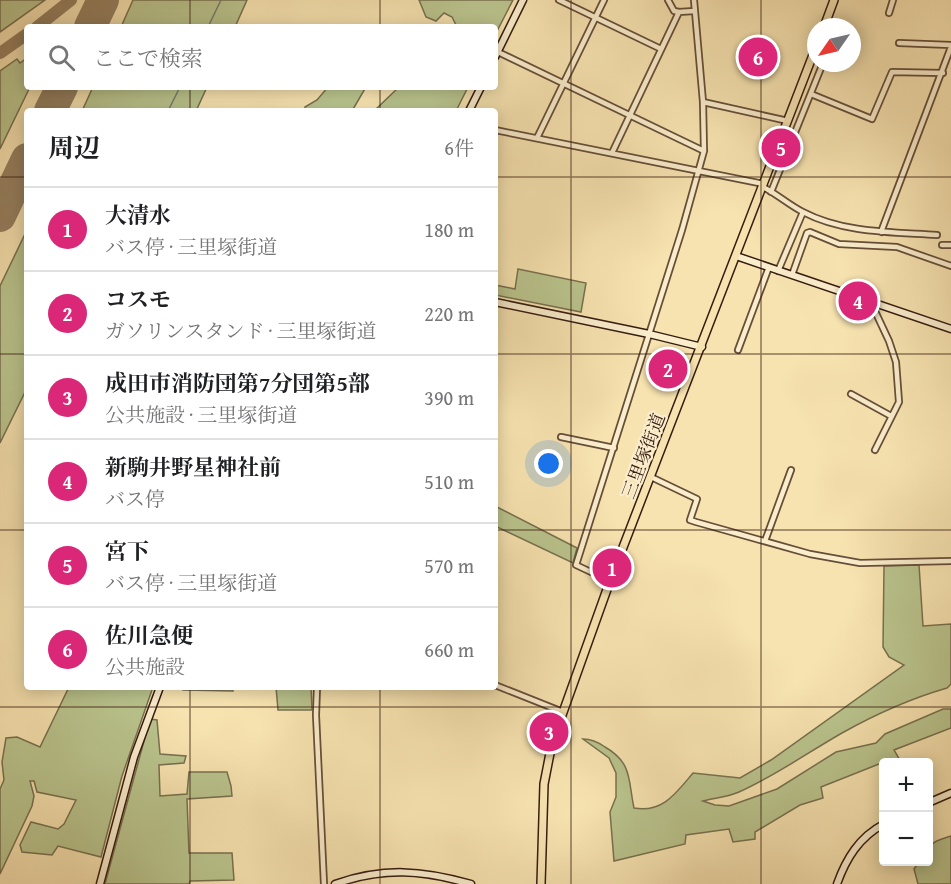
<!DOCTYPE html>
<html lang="ja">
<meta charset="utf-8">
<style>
body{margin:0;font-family:"Gentium Book Plus","Noto Serif JP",serif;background:#f6f6f6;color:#202124}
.controls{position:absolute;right:18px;bottom:18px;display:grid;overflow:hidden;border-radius:6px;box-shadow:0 3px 15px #0003}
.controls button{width:54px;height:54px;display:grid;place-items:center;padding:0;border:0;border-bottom:2px solid #e0e0e0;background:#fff;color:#202124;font:30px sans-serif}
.compass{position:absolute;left:807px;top:18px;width:54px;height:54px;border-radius:50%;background:#fff;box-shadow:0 3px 15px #0003;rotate:236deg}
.you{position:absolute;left:549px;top:464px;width:21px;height:21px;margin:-15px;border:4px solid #fff;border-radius:50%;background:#1a73e8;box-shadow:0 0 0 9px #1a73e833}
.badge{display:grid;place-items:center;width:39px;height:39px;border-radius:50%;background:#db2777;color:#fff;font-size:20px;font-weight:700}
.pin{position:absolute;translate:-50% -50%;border:3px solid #fff;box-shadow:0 2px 6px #0006}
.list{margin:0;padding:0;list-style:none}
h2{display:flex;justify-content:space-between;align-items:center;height:78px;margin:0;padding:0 24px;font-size:26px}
h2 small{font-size:20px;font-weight:400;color:#757577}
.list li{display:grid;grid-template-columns:39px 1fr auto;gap:18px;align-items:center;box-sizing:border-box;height:84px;padding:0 24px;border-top:2px solid #e0e0e0}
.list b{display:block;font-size:22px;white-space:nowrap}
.list p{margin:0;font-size:20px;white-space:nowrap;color:#757577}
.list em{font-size:20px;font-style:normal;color:#757577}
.icon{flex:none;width:33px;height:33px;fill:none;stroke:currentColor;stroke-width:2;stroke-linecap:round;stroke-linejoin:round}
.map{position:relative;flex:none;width:951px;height:884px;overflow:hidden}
.search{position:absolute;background:#fff;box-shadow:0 3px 15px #0003;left:24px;top:24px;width:474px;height:66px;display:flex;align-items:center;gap:15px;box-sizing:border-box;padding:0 21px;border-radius:6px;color:#757577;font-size:22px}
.panel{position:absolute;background:#fff;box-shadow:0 3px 15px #0003;left:24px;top:108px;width:474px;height:582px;border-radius:6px}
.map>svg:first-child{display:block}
</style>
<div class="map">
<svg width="951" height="884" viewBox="0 0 951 884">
<rect width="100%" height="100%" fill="#f7e3b0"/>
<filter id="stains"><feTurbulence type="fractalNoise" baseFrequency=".00333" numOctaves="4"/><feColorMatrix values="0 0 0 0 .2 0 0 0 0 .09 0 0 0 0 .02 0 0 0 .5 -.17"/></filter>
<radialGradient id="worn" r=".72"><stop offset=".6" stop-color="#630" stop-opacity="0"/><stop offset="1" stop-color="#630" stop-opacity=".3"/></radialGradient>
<!-- green -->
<path fill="#bac48d" stroke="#78704f" stroke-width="1.5" d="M0,0H45L0,32Z
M133,0H247L235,27H121Z
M419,0H513L495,35V27H457L452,17L444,13L436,21L426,17Z
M27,58V87H30L0,149V71L17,59L20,63Z
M93,87H207L196,111H82Z
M328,87H366L352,111H305V107L317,100Z
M399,87H468L456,111H374Z
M25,234L27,235V388L0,443V286Z
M518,269L586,283L581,312L495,295V285L515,289Z
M495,506L577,548L573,563L495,526Z
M919,565L923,626L951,624V684L947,688C909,699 876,714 842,733C807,753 775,776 739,792C728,797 714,798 703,801L715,805L729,806L777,789L836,752L876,743L885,734L943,709H951V728L894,750L901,762H884L821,787L823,798L800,805L755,832V839L733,842L729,829L686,835L685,844L614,861L610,812L616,797V773L609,758L583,739C592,739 598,742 605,747C633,763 628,781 634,808C663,813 676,793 693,773L740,778L771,760L904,665L889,657L883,647L884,566Z
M69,687H153L122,776L101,857L58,846L52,855L22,852L20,845L31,822L58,829L64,824L76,800L37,792L34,781H30L34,796L32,806L0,874V789L4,780L2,762L6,738L17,737L40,747Z
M183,687H232L233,691L183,690Z
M276,687H311L312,710H278Z
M150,719L157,720L160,754L186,756L184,763L159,765L160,796L187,794L189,772H227L231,786L232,796L187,799L189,853H232L234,880L190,881L189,884H105Z
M951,836V884H918L914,869L919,862H928C928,841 933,842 951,836Z"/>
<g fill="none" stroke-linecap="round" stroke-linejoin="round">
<!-- stream -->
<path stroke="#747d6d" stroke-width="1.5" d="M208,27L221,0
M168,111L180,87"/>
<!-- taxiway -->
<path stroke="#968060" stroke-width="12" d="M37,27L71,0
M0,53L27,34
M0,208L10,194"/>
<!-- runway -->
<path stroke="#968060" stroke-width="32" d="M90,27L103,0
M50,111L62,87
M0,216L27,159"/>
<!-- street casing -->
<g stroke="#664e39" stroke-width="8">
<path id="street" d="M559,0L661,49
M668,0L674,11L679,12L694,11
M889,13L893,0
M899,43L951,45
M498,52L704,151
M811,94L872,119L892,72L943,73
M703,102L788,121
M495,130L764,184
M537,138L604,0
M612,153L679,12
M763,187C777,194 789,205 803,212C843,233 892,232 937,235
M771,192L823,63
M881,232L951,47
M942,245H951
M778,271L803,212
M792,275L807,233L810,232L839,244L897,247L951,266
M875,304L874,309L889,341L896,362L899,402L875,450
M738,350L769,267
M851,394L891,416
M561,437L614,448
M651,477L697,499L690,520L696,522L810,554L860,563L951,561
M765,541L791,470
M610,581L576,565L682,230L704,151L703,102L694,0
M495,685L563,712
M317,687L316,715L324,884"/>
</g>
<!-- secondary casing -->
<g stroke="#361c11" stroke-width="9">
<path id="secondary" d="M495,57L523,0
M469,111L481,87
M736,256L951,329
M495,302L649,334L702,347
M928,803L951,793
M100,884L134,757L160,687
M335,884C384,867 422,870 471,884
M837,884C846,859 859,837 884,824"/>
</g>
<!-- primary casing -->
<g stroke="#361c11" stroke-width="10">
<path id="primary" d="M824,27L834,0
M541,884L544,784L552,743L610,581L816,47"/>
</g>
<!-- street -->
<use href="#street" stroke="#faedcc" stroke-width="4.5"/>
<!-- secondary -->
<use href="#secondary" stroke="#faedcc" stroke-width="6"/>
<!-- primary -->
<use href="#primary" stroke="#f7e3b0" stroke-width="7"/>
</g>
<!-- grid -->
<path fill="none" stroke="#361c11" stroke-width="1.5" stroke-opacity="0.55" d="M190,0V27M380,0V27M571,0V884M761,0V884M190,87V111M380,87V111M0,177H27M495,177H951M0,354H27M495,354H951M0,530H27M495,530H951M190,687V884M380,687V884M0,707H951"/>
<g text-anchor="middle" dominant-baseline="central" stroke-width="4.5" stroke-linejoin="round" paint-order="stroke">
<!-- street labels -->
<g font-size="18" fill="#361c11" stroke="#faedcc">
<text transform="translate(643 456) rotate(-69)">三里塚街道</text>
</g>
</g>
<rect width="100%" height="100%" filter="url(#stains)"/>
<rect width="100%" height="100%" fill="url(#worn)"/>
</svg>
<div class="controls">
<button>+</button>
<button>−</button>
</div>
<svg class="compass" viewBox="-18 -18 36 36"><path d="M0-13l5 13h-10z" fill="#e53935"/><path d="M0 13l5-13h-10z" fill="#757577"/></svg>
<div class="you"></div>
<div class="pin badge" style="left:612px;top:568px">1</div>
<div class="pin badge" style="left:668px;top:369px">2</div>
<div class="pin badge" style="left:549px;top:732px">3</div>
<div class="pin badge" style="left:858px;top:301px">4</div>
<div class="pin badge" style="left:781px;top:148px">5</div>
<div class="pin badge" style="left:758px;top:57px">6</div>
<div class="search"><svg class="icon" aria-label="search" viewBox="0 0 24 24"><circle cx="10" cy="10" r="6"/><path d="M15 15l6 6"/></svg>ここで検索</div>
<section class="panel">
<h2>周辺<small>6件</small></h2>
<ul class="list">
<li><span class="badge">1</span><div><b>大清水</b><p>バス停 · 三里塚街道</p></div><em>180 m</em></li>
<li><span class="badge">2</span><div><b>コスモ</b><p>ガソリンスタンド · 三里塚街道</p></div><em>220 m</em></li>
<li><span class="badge">3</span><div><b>成田市消防団第7分団第5部</b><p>公共施設 · 三里塚街道</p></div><em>390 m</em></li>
<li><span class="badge">4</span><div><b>新駒井野星神社前</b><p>バス停</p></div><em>510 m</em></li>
<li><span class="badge">5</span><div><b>宮下</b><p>バス停 · 三里塚街道</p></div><em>570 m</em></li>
<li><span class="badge">6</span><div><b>佐川急便</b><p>公共施設</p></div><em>660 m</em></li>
</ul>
</section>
</div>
